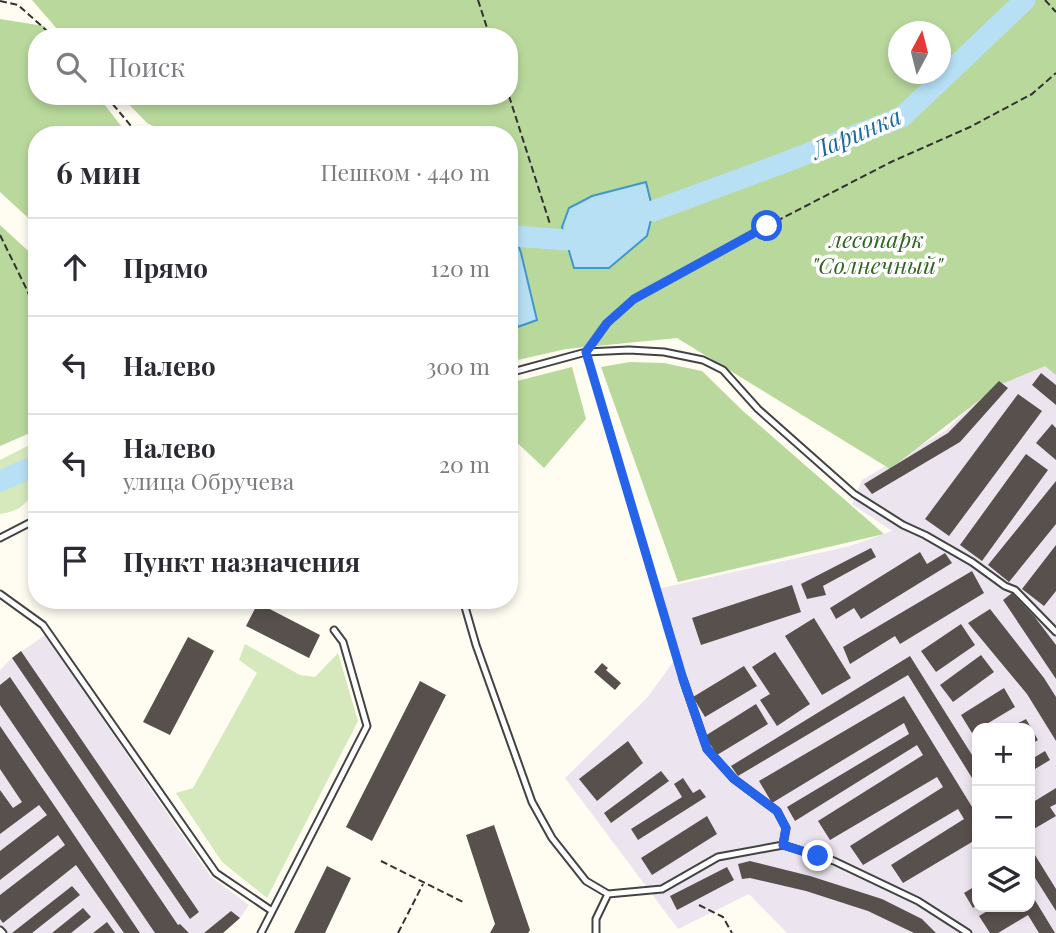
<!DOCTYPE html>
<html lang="ru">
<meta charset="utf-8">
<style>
body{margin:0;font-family:"Playfair Display",serif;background:#f2f2f3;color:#2b2b33}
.controls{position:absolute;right:21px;bottom:21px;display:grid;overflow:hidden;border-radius:14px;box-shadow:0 4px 10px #0003}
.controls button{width:63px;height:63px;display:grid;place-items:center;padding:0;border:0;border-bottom:2px solid #e1e1e2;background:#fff;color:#2b2b33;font:35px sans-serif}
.compass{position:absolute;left:888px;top:21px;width:63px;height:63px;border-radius:50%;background:#fff;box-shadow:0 4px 10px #0003;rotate:7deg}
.stop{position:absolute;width:21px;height:21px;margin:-16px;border:5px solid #2563eb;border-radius:50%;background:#fff}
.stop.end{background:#2563eb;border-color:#fff;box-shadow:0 2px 7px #0008}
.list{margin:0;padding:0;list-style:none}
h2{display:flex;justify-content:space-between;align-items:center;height:91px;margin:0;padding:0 28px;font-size:30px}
h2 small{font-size:23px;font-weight:400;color:#7c7c81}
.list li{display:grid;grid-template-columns:46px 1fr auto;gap:21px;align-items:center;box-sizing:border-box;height:98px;padding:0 28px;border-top:2px solid #e1e1e2}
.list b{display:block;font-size:26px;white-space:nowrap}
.list p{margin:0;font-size:23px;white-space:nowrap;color:#7c7c81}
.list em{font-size:23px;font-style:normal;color:#7c7c81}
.icon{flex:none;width:38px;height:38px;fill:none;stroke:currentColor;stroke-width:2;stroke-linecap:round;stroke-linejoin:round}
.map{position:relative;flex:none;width:1056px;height:933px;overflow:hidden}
.search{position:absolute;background:#fff;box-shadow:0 4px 10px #0003;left:28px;top:28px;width:490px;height:77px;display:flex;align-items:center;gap:18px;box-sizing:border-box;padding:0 24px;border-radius:28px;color:#7c7c81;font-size:26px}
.panel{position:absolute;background:#fff;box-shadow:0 4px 10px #0003;left:28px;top:126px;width:490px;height:483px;border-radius:28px}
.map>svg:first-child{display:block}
</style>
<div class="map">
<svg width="1056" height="933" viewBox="0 0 1056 933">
<rect width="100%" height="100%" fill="#fffcf2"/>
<!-- industrial -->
<path fill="#ece4ee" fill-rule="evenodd" d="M1045,361L1056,371V933H787L749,894L678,929L565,778L647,698L674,661L653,590L850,546L892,531L852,504L862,480L945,431L995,383ZM977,728H1030V907H977Z
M45,635L211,877L249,905L240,918L223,933H0V670L12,658Z"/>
<!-- green -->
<path fill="#d5e9bc" d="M37,441V492C21,505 24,510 0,514V460Z
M245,644L300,675L315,677L338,653L358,721L267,898L222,862L176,793L193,788L257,673L239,660Z"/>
<!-- forest -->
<path fill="#b9d99c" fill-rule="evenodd" d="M32,0H1056V375L1045,366L999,385L890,469L677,338L566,349L509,362V330L537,320L521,253L509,220V135H172L147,123L121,96H509V37H64ZM898,32H940V74H898Z
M0,19L44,26L52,37H37V96H98L128,135H37V226L0,192Z
M0,225L37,259V430L0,446Z
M630,362L664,363L702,371L743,411L884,534L678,582L601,367Z
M572,367L586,419L544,468L509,435V383Z"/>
<!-- water -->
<path fill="#b8e0f5" stroke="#4197ca" stroke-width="2" d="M646,182L653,211L647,236L609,268H574L562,227L569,208L592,196Z
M509,220L521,253L537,320L509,330Z"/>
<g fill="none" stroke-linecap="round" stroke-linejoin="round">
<!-- river -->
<path stroke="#b8e0f5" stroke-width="21" d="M653,211L778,165L902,117L1025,0
M515,236L566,240
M0,481L37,465"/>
</g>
<!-- building -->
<path fill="#58504c" d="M1041,373L1056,385V405L1032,385Z
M999,381L1008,388L960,442L872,494L864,484L948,433Z
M1018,394L1042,411L949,536L925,519Z
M1052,424L1056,428V460L1036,443Z
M1026,454L1048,470L982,561L960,545Z
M1056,481V524L1009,582L988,565Z
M1056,545V591L1044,606L1022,589Z
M871,548L876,557L823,586L826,595L807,599L801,584Z
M920,552L927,564L945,553L952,563L861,619L854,608L836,619L830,608Z
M972,571L984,593L900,644L895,636L850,664L843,647Z
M792,585L801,612L701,645L692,618Z
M1012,593L1034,616L1056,645V679L1003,600Z
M258,603L320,635L309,658L246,626Z
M990,609L1044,678L1056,697V741L1027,694L968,623Z
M814,618L851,678L822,695L785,636Z
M961,624L975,645L936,672L921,651Z
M188,637L214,651L170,735L143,722Z
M21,651L199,912L190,919L12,658Z
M775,652L810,704L777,726L760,700L770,694L752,667Z
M981,655L994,672L953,702L940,685Z
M910,656L977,763V786L908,675L738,776L731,766Z
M602,663L608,668L606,670L621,683L615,690L594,672Z
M744,666L757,686L705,717L693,697Z
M10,677L178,925L180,924L189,933H155L0,705V685Z
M420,681L446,695L372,841L346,827Z
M1004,688L1015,707L980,728H977V730L972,733L961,715Z
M904,696L977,815V839L903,883L891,865L964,819L958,809L863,865L850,846L943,787L937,777L830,840L818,821L923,755L917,745L795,821L787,807L909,734L904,723L772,803L759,781Z
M756,704L768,724L717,755L705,736Z
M1026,719L1038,740L1030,745V728H1009Z
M0,726L56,808L140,933H124L76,865L3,923L0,919V895L65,845L58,835L0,880V851L47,815L39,805L0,834V790L13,808L22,802L0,769Z
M628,741L643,763L597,801L579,779Z
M1045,751L1050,760L1030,772V760Z
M661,771L669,781L611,823L604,813Z
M683,778L693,793L700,789L706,797L638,840L631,829L682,797L674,784Z
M1056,788V804L1050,807L1056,816L1032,830L1030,827V804Z
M707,816L717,834L652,875L641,858Z
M494,825L530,930L528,933H490L495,924L466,835Z
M1030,847L1056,889V911L1030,870Z
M750,861L810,876L882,899L922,919L936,933H914L868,911L806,891L750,878L742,879L738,864Z
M327,866L351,878L325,933H294Z
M727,867L734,880L677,910L670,896Z
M977,885V905L973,908L964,893Z
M72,886L80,895L32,933H12Z
M1030,892L1055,933H1039L1028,915L998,933H990L979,916L994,907H1030Z
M83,908L91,917L71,933H52Z
M231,911L240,918L223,933H204Z
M107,922L115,933H93Z"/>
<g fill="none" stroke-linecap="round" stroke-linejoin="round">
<!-- lane casing -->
<g stroke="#434343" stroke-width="9">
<path id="lane" d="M509,373L586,352L629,350L664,352L703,360L723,370L758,409L854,494L903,525L925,535L972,562L1005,586L1015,590L1056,632
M0,538L37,519
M0,594L43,625L216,873L272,911
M463,600L476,645L532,802L552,838L586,881L608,894
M683,679L707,749L734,779L777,811L786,828L783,845
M608,894L662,889L718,857L783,845L834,861L918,901L968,933
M0,930L3,933
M261,933L367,726L343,642L334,630
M596,933V919L608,894"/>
</g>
<!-- path -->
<path stroke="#323232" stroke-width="2" stroke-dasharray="7 3.5" stroke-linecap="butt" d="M478,0L490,37
M1045,0L1056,12
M0,1L18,5L54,37
M106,96L136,132L142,135
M509,96L550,224
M0,235L27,290L37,314
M594,341L607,323L634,299L767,226L891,162L970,127L1032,94L1056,73
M589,361L681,671
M381,861L465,903
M699,905L723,917L732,933
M398,933L423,884"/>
<!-- lane -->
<use href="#lane" stroke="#fff" stroke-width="5"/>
</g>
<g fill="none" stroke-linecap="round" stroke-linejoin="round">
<!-- route -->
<path stroke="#2563eb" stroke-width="9" d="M767,226L634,299L607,323L586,352L683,679L707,749L734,779L777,811L786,828L783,845L818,856"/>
</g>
<g text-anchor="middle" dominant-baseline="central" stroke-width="7" stroke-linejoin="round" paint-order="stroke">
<!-- park labels -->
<g font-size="23" font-style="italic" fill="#316621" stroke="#fff">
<text x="877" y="238">лесопарк<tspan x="877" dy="26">"Солнечный"</tspan></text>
</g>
<!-- water labels -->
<g font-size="24" font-style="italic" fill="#1b699f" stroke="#fff">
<text transform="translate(856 132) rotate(-23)">Ларинка</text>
</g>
</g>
</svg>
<div class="controls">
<button>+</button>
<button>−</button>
<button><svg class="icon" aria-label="layers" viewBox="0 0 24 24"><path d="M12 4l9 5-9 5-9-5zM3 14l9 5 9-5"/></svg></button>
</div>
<svg class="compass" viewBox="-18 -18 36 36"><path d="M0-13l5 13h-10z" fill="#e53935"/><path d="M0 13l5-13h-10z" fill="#7c7c81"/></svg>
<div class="stop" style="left:767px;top:226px"></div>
<div class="stop end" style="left:818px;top:856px"></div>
<div class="search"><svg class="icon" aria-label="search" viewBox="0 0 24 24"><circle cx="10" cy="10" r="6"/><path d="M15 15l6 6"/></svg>Поиск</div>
<section class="panel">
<h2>6 мин<small>Пешком · 440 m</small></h2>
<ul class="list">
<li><svg class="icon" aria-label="ahead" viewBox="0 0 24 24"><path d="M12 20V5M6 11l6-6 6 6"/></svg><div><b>Прямо</b></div><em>120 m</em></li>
<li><svg class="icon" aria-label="left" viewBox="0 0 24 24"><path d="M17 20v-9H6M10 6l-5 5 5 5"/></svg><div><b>Налево</b></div><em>300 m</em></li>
<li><svg class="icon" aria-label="left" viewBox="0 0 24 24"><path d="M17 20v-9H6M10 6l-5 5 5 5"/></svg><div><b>Налево</b><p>улица Обручева</p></div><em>20 m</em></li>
<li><svg class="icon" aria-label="arrive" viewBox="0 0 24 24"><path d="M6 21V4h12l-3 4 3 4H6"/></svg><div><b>Пункт назначения</b></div></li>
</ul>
</section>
</div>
